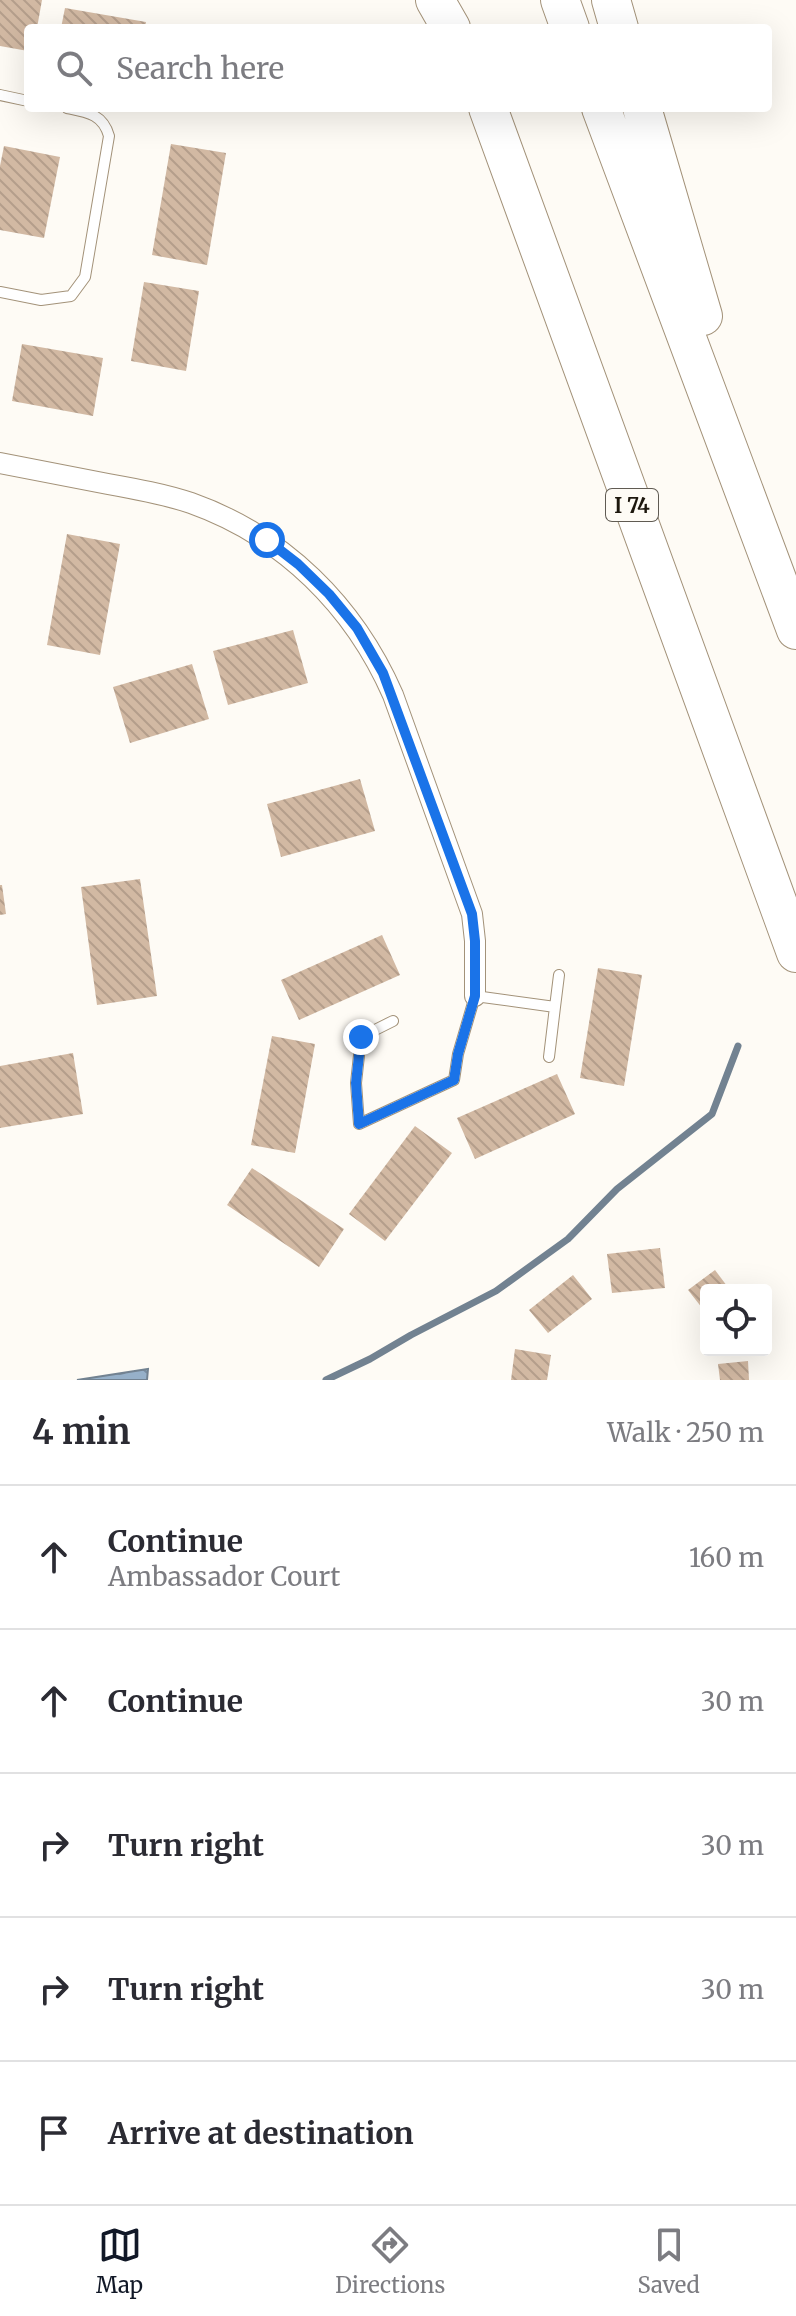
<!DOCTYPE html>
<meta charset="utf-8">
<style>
body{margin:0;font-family:Merriweather,serif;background:#f2f2f3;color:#2b2b33}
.controls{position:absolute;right:24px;bottom:24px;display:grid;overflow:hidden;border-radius:8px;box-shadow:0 8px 32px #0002}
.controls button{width:72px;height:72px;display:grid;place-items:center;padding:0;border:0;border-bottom:2px solid #e1e1e2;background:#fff;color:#2b2b33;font:40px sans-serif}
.stop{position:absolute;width:24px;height:24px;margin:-18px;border:6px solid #1a73e8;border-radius:50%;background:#fff}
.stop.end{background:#1a73e8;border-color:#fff;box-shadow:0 2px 8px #0008}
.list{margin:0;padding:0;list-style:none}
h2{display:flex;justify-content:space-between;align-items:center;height:104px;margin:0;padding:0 32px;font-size:34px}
h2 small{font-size:26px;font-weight:400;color:#7c7c81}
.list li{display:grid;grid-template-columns:52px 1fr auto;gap:24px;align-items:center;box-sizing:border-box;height:144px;padding:0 32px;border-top:2px solid #e1e1e2}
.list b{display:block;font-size:30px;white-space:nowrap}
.list p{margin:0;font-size:26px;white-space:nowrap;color:#7c7c81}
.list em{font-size:26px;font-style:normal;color:#7c7c81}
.icon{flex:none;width:44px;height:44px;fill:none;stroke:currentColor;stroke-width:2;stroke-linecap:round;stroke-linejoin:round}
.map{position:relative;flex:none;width:796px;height:1380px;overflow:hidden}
.search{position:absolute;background:#fff;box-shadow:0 8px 32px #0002;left:24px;right:24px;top:24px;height:88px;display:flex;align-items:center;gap:20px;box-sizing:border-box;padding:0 28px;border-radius:8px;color:#7c7c81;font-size:30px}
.sheet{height:824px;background:#fff}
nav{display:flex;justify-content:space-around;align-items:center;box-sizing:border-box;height:112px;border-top:2px solid #e1e1e2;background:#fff;font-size:22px;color:#7c7c81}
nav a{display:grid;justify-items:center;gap:4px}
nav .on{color:#111827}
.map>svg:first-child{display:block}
</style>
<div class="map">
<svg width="796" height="1380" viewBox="0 0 796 1380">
<defs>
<pattern id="water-waves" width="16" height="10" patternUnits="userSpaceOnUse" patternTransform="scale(2)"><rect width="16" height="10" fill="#96b0c9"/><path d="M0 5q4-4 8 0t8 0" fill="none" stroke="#7a8ea2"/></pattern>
<pattern id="building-back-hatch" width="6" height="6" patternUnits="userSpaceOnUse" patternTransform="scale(2)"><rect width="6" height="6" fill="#d2b9a3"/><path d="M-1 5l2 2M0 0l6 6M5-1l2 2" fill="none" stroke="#b49e8b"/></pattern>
</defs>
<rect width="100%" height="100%" fill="#fefbf5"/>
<!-- water -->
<path fill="url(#water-waves)" stroke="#728291" stroke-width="2" d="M148,1369L147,1380H77Z"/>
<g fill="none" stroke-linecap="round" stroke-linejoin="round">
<!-- stream -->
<path stroke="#728291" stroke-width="7" d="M326,1380L370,1359L411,1335L496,1291L568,1239L617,1189L712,1114L738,1046"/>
</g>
<!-- building -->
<path fill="url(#building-back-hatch)" d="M0,0H42L37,28H28V51L0,46Z
M65,8L146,22L145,28H61Z
M171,144L226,153L207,265L152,255Z
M4,146L60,157L44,238L0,230V166Z
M144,282L199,291L186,371L131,361Z
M22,344L103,358L93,416L12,401Z
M67,534L120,544L100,655L47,645Z
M293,630L308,683L228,705L213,651Z
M192,664L209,719L130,743L113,687Z
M360,779L375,831L281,857L267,804Z
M140,879L157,996L97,1005L81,887Z
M0,885H2L6,914L0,915Z
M382,935L400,975L299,1020L281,980Z
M598,968L642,975L624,1086L580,1078Z
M272,1036L315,1044L295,1153L251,1145Z
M73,1053L83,1114L0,1128V1066Z
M557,1074L575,1114L475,1159L457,1118Z
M415,1126L452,1153L385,1241L349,1214Z
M252,1168L344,1229L319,1267L227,1205Z
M660,1248L665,1288L612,1293L607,1254Z
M715,1270L730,1290H706V1313L688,1290Z
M573,1275L592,1299L548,1333L529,1310Z
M515,1349L551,1355L547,1380H511Z
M748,1361L749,1380H720L718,1364Z"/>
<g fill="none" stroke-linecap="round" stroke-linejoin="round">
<!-- service casing -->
<g stroke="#a39279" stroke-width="12">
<path id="service" d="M0,95L28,101
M0,292L41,300L71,296L85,277L109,136C103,114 87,112 67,108
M393,1021L361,1037L356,1083L359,1124L454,1080L458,1054L475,996L555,1007L559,975
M549,1057L555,1007"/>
</g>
<!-- minor casing -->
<g stroke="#a39279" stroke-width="22">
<path id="minor" d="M0,463C36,470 72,477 108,484C136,489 164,494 191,503C284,536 354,606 393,695L472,914L475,941V996"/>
</g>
<!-- motorway casing -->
<g stroke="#a39279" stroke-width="40">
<path id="motorway" d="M435,0L451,28
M560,0L570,28
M611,0L619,28
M488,108L796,953
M601,108L796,630
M642,108L703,316"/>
</g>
<!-- service -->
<use href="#service" stroke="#fff" stroke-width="10"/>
<!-- minor -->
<use href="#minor" stroke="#fff" stroke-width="20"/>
<!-- motorway -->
<use href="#motorway" stroke="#fff" stroke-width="38"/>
</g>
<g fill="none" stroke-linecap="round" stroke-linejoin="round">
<!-- route -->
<path stroke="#1a73e8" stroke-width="10" d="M267,540L298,564L329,594L357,628L383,673L472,914L475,941V996L458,1054L454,1080L359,1124L356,1083L361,1037"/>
</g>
<g text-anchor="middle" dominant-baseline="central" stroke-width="6" stroke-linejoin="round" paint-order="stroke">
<!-- shield labels -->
<rect fill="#fefbf5" stroke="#605b53" stroke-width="2" x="606" y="489" width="52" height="32" rx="6"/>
<g font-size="20" font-weight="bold" fill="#1d170d">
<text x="632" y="505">I 74</text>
</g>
</g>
</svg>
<div class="controls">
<button><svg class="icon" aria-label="locate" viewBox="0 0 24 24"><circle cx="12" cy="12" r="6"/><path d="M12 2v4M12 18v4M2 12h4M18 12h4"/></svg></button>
</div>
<div class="stop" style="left:267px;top:540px"></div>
<div class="stop end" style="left:361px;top:1037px"></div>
<div class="search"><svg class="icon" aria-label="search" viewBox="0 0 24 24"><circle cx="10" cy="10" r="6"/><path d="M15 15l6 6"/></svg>Search here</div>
</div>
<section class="sheet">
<h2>4 min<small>Walk · 250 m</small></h2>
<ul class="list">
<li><svg class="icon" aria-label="ahead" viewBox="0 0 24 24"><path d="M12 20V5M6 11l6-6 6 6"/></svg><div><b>Continue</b><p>Ambassador Court</p></div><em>160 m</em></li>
<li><svg class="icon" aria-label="ahead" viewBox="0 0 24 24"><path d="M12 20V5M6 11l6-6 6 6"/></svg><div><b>Continue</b></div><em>30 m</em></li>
<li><svg class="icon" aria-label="right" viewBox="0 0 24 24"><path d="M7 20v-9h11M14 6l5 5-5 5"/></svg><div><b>Turn right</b></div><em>30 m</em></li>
<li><svg class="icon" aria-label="right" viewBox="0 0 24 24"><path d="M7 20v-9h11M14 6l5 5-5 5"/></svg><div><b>Turn right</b></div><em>30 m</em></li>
<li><svg class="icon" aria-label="arrive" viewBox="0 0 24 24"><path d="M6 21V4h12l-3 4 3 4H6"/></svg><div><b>Arrive at destination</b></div></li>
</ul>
</section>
<nav>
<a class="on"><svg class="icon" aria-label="map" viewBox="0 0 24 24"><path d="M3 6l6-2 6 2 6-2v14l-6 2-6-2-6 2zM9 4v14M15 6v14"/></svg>Map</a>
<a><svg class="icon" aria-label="directions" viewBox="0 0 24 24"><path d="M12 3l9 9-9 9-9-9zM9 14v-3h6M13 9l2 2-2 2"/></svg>Directions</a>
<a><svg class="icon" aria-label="saved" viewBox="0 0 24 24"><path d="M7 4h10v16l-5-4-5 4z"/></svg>Saved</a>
</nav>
